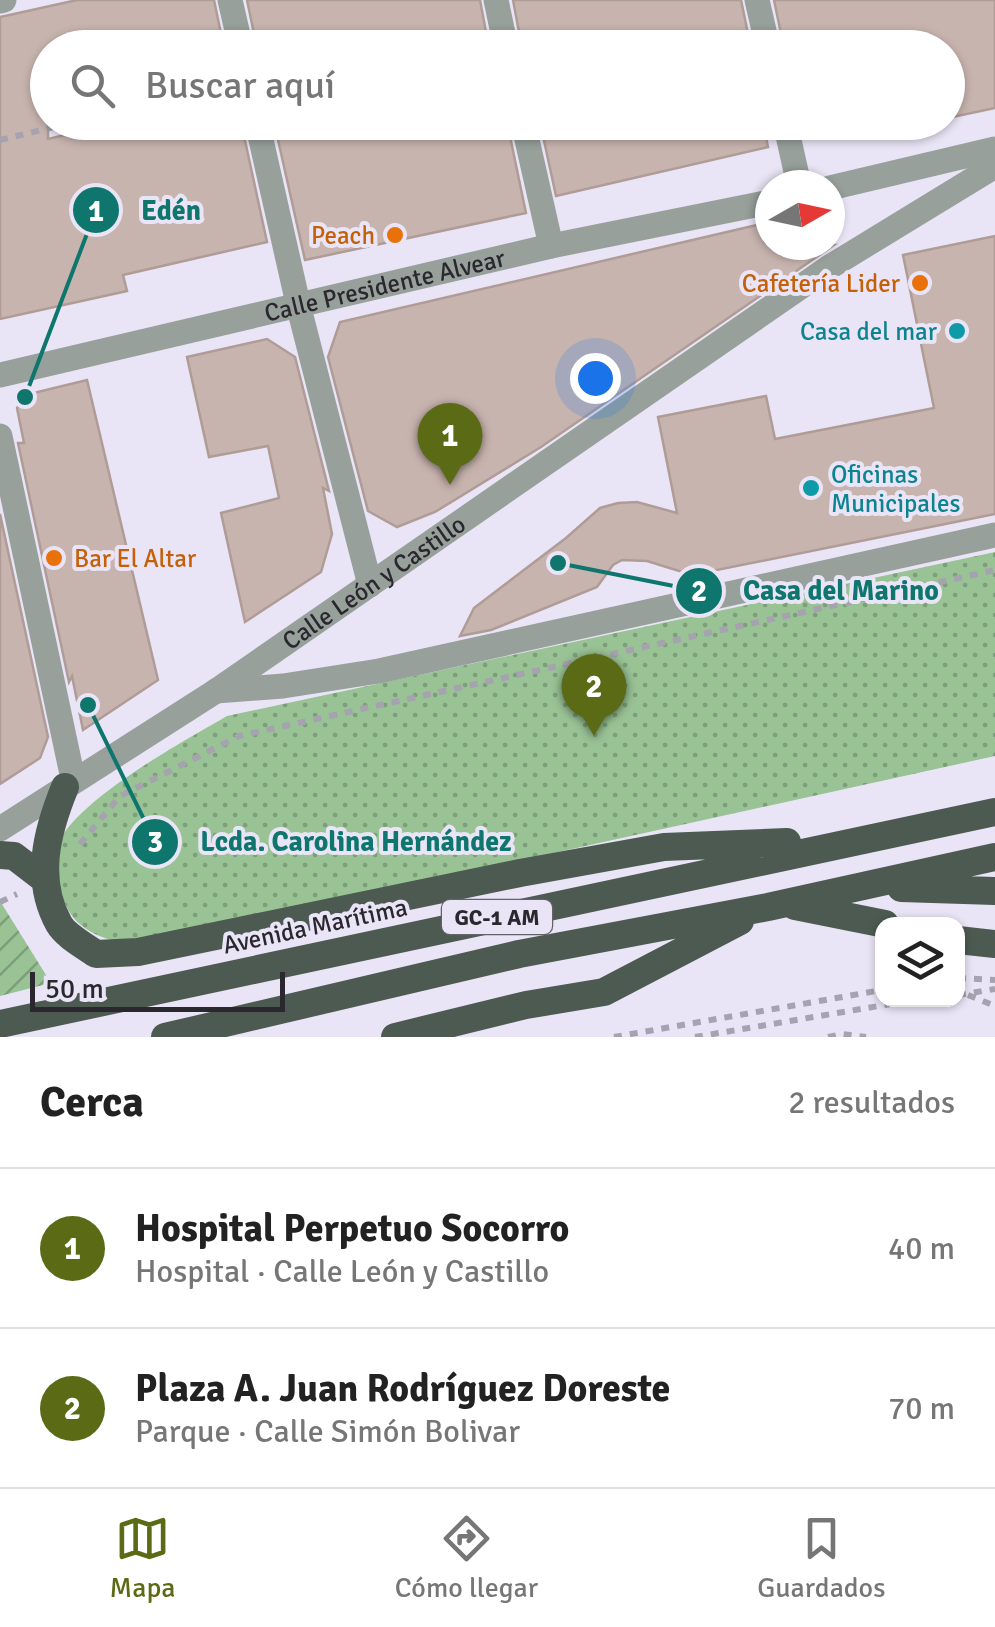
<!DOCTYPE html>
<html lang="es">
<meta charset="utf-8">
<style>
body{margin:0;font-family:Signika,sans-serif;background:#f2f2f2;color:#222}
.controls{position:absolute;right:30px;bottom:30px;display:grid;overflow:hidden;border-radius:20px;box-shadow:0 2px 8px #0004}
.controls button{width:90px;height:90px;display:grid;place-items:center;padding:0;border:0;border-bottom:2px solid #e0e0e0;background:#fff;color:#222;font:50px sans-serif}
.compass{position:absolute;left:755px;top:170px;width:90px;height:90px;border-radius:50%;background:#fff;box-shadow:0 2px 8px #0004;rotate:81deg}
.scale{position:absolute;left:30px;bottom:25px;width:255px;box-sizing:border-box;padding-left:10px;border:5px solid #2a282e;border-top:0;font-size:28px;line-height:35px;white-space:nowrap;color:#2a282e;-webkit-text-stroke:8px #eae5f6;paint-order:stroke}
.you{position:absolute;left:595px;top:378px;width:35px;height:35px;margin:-25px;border:8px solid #fff;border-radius:50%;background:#1a73e8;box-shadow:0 0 0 15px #1a73e833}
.badge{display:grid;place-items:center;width:65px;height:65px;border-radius:50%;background:#5b6a14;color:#fff;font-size:32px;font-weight:700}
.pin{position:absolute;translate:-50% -82px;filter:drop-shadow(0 2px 5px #0008)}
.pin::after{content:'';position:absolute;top:52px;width:35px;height:30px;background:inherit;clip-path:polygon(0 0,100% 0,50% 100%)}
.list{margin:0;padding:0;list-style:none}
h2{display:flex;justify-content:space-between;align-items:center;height:130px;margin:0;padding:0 40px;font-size:42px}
h2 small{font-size:32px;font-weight:400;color:#767676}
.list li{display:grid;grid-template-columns:65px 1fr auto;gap:30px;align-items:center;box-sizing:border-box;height:160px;padding:0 40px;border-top:2px solid #e0e0e0}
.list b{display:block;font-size:38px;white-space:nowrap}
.list p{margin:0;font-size:32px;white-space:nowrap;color:#767676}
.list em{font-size:32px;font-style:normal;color:#767676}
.icon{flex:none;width:55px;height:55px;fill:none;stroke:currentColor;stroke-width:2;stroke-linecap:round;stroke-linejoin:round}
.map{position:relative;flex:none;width:995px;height:1037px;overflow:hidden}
.search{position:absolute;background:#fff;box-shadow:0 2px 8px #0004;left:30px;right:30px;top:30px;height:110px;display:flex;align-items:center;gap:25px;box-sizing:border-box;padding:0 35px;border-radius:55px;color:#767676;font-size:38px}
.sheet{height:450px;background:#fff}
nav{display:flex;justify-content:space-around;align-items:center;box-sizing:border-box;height:140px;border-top:2px solid #e0e0e0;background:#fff;font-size:28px;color:#767676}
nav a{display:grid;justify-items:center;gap:5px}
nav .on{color:#5b6a14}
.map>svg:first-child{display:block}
</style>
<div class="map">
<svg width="995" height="1037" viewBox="0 0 995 1037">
<defs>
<pattern id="park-dots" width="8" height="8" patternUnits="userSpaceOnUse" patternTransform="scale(2.5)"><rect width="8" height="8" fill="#99c295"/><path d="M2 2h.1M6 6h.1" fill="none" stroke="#7d9e7a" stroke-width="1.8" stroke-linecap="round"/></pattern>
<pattern id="garden-furrows" width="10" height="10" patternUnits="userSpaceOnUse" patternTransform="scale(2.5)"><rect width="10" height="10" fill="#99c295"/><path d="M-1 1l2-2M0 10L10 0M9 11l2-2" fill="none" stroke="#7d9e7a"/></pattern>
</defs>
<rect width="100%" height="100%" fill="#eae5f6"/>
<!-- park -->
<path fill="url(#park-dots)" d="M995,552V756L134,945C103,940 72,930 63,897C59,883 52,866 55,852C65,805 186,740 227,716Z"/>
<!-- garden -->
<path fill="url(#garden-furrows)" d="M0,901L51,983L0,996Z"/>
<!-- building -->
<path fill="#c8b4af" stroke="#af9c97" stroke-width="2.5" d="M77,0H214L224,48H48V139L121,122H241L267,242L123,275L127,291L0,319V17Z
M247,0H480L489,48H257Z
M513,0H741L751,48H522Z
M774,0H995V108L948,118V48H784Z
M274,122H507L526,213L305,260Z
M540,122H763L768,147L556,196Z
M770,222V245H834L541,447L435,512L397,527L368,511L328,357L340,322Z
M995,236V514L692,575L647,561L622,560L613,565L597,587L491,630L460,636L474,608L566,538L600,508L618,503L637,502L677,513L658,417L766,396L775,439L934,408L903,255Z
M267,339L295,357L329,491L323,488L332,534L321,572L245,622L221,513L279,498L268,446L209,457L187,357Z
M87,380L158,680L83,730L72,676L69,682L18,443H24L17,408L25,395Z
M0,514L48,737L40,758L0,784Z"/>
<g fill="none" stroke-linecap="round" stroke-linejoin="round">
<!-- path -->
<path stroke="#a6a2af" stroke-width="6" stroke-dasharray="8 8" stroke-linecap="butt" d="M0,140L75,122
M80,844L120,796L239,736L995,570
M0,902L17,894
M958,978L995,980
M958,995L995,989
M968,995L995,1006
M614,1037L882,990
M695,1037L920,999
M828,1037L842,1034L866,1037"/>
<!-- minor -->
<g stroke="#98a09b" stroke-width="25">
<path d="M230,0L241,48"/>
<path d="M496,0L506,48"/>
<path d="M757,0L768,48"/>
<path d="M0,1L4,0"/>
<path d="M257,122L299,308L370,585"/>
<path d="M523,122L551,246"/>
<path d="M785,122L799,185"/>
<path d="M0,436L73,779"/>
<path d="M216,691L283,686L379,671L995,535"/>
<path id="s1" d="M0,829L216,691L828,268L995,166"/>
</g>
<!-- tertiary -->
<g stroke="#98a09b" stroke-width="25">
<path d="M830,188L995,149"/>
<path id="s2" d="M0,375L551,246L770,202"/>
</g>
<!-- trunk -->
<path stroke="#4c5a52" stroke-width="28" d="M65,787C47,831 34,879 59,924C66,936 85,946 96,954L138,952L520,873L664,847L787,842
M0,855L14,856L44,879
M901,888L995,891
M795,906L885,924
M958,940L995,944
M0,1024L995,812
M165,1037L519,954L768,907L995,857
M395,1037L526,1005L604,992L740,921"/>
</g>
<!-- markers -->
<g fill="#e8710a" stroke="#eae5f6" stroke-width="4">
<circle cx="395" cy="235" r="10"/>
<circle cx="920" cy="283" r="10"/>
<circle cx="54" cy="558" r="10"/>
</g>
<g fill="#0f9aa8" stroke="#eae5f6" stroke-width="4">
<circle cx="957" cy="331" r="10"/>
<circle cx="811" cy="488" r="10"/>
</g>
<g text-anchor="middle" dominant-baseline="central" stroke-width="8" stroke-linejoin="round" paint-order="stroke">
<!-- shield labels -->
<rect fill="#eae5f6" stroke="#64616a" stroke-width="2.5" x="442" y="900" width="110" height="34" rx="8"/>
<g font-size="22" font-weight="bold" fill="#2a282e">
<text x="497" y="917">GC-1 AM</text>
</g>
<!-- food labels -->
<g font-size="25" fill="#c56008" stroke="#eae5f6" text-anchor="end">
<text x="375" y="235">Peach</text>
<text x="900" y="283">Cafetería Lider</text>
<text x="74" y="558" text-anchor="start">Bar El Altar</text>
</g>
<!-- street labels -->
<g font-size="25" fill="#2a282e" stroke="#eae5f6">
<text stroke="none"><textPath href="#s2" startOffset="395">Calle Presidente Alvear</textPath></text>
<text stroke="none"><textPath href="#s1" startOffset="448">Calle León y Castillo</textPath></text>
<text transform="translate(315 926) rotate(-12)">Avenida Marítima</text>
</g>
<!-- culture labels -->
<g font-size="25" fill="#0d838f" stroke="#eae5f6" text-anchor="end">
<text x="937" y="331">Casa del mar</text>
<text x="831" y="474" text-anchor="start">Oficinas<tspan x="831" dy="29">Municipales</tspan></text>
</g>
</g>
<!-- callouts -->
<path fill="none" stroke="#0f766e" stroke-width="4" d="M25 397L96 210M558 563L699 591M88 705L155 842"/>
<g fill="#0f766e" stroke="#eae5f6" stroke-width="4">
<circle cx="25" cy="397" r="10"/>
<circle cx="558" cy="563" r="10"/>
<circle cx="88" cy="705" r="10"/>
<circle cx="96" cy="210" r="25"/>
<circle cx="699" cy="591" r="25"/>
<circle cx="155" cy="842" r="25"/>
</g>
<g font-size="30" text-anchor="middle" font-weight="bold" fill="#fff">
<text x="96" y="221">1</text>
<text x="699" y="601">2</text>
<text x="155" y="852">3</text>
</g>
<g font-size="28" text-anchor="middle" font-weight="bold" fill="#0f766e" stroke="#eae5f6" stroke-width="8" stroke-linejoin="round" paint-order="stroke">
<text x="171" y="220">Edén</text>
<text x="841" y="600">Casa del Marino</text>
<text x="356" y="851">Lcda. Carolina Hernández</text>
</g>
</svg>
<div class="controls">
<button><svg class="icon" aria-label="layers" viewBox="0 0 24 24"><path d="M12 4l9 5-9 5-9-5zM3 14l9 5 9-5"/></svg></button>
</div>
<svg class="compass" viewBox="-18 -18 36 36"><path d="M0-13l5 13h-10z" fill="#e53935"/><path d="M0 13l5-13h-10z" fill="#767676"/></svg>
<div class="scale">50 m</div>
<div class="you"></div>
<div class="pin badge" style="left:450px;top:485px">1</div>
<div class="pin badge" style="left:594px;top:736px">2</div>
<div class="search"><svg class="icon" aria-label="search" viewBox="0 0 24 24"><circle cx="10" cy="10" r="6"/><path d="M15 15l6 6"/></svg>Buscar aquí</div>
</div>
<section class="sheet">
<h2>Cerca<small>2 resultados</small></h2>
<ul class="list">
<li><span class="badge">1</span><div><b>Hospital Perpetuo Socorro</b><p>Hospital · Calle León y Castillo</p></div><em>40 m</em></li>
<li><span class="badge">2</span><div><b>Plaza A. Juan Rodríguez Doreste</b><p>Parque · Calle Simón Bolivar</p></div><em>70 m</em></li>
</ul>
</section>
<nav>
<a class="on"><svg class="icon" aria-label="map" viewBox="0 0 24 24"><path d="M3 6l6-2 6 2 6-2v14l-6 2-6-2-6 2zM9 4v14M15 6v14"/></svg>Mapa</a>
<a><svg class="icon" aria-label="directions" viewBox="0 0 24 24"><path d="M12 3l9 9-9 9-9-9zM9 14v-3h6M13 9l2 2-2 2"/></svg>Cómo llegar</a>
<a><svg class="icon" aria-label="saved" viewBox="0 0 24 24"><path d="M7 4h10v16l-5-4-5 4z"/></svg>Guardados</a>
</nav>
